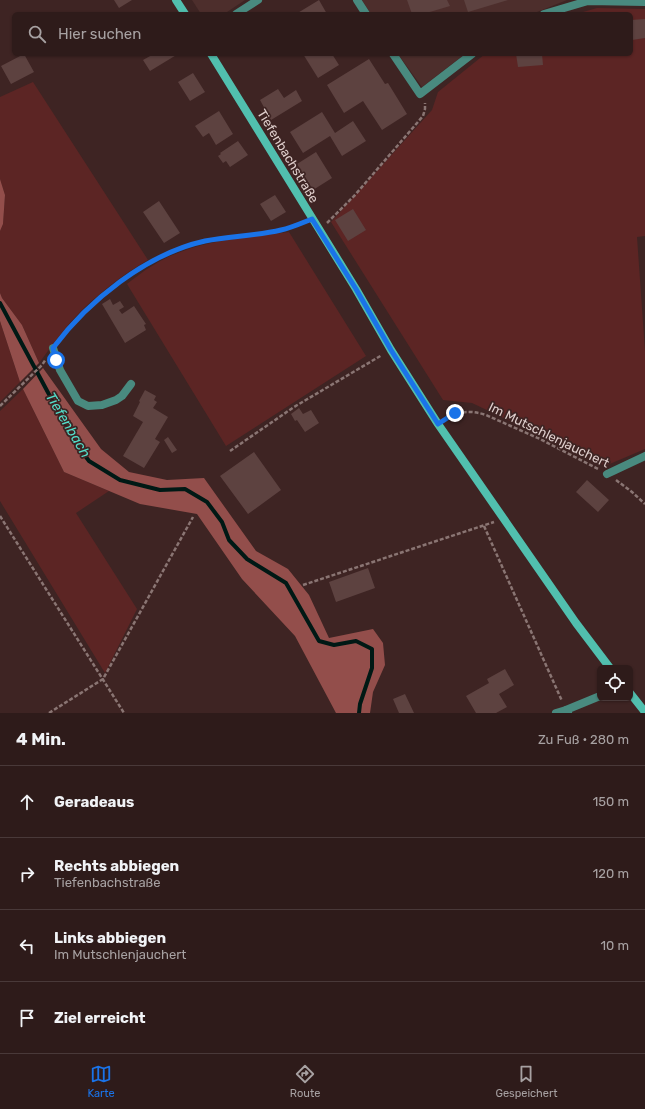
<!DOCTYPE html>
<html lang="de">
<meta charset="utf-8">
<style>
body{margin:0;font-family:Rubik,sans-serif;background:#362423;color:#f1f3f6}
.controls{position:absolute;right:12px;bottom:12px;display:grid;overflow:hidden;border-radius:6px;box-shadow:0 1px 3px #0004}
.controls button{width:36px;height:36px;display:grid;place-items:center;padding:0;border:0;border-bottom:1px solid #493939;background:#2e1b1a;color:#f1f3f6;font:20px sans-serif}
.stop{position:absolute;width:12px;height:12px;margin:-9px;border:3px solid #1a73e8;border-radius:50%;background:#fff}
.stop.end{background:#1a73e8;border-color:#fff;box-shadow:0 1px 4px #0008}
.list{margin:0;padding:0;list-style:none}
h2{display:flex;justify-content:space-between;align-items:center;height:52px;margin:0;padding:0 16px;font-size:17px}
h2 small{font-size:13px;font-weight:400;color:#a7a1a2}
.list li{display:grid;grid-template-columns:26px 1fr auto;gap:12px;align-items:center;box-sizing:border-box;height:72px;padding:0 16px;border-top:1px solid #493939}
.list b{display:block;font-size:15px;white-space:nowrap}
.list p{margin:0;font-size:13px;white-space:nowrap;color:#a7a1a2}
.list em{font-size:13px;font-style:normal;color:#a7a1a2}
.icon{flex:none;width:22px;height:22px;fill:none;stroke:currentColor;stroke-width:2;stroke-linecap:round;stroke-linejoin:round}
.map{position:relative;flex:none;width:645px;height:713px;overflow:hidden}
.search{position:absolute;background:#2e1b1a;box-shadow:0 1px 3px #0004;left:12px;right:12px;top:12px;height:44px;display:flex;align-items:center;gap:10px;box-sizing:border-box;padding:0 14px;border-radius:6px;color:#a7a1a2;font-size:15px}
.sheet{height:340px;background:#2e1b1a}
nav{display:flex;justify-content:space-around;align-items:center;box-sizing:border-box;height:56px;border-top:1px solid #493939;background:#2e1b1a;font-size:11px;color:#a7a1a2}
nav a{display:grid;justify-items:center;gap:2px}
nav .on{color:#1a73e8}
.map>svg:first-child{display:block}
</style>
<div class="map">
<svg width="645" height="713" viewBox="0 0 645 713">
<rect width="100%" height="100%" fill="#3e2423"/>
<!-- built -->
<path fill="#4d2e2c" d="M192,0H245L224,14H201Z
M362,0H567L532,14H371Z
M398,54H465L422,87Z"/>
<!-- green -->
<path fill="#5c2524" d="M597,8L645,9V236L637,237L645,351V449L605,466L472,403L443,400L331,222L432,110L438,92L485,54H631V14H576Z
M33,82L148,260C117,278 83,305 61,334C53,343 46,354 39,363L22,325L2,298L0,293V231L3,224L5,195L0,179V97Z
M289,232L366,356L226,446L127,284C135,278 143,271 152,266C192,240 243,238 289,232Z
M0,321L20,382L0,402Z
M23,389L64,472L109,491L76,513L137,609L105,673L0,501V411Z"/>
<!-- forest -->
<path fill="#934e4b" d="M0,179L5,195L3,224L0,231Z
M0,293L2,298L22,325L39,363L20,382L0,321Z
M43,368L101,449L129,472L167,480L204,478L256,551L288,569L309,595L329,638L373,629L383,643L385,665L373,692L370,713H336L295,636L242,579L197,514L140,504L64,472L23,389Z"/>
<g fill="none" stroke-linecap="round" stroke-linejoin="round">
<!-- stream -->
<path stroke="#001915" stroke-width="4" d="M0,303L74,441L89,461L120,480L160,490L185,489L207,502L222,522L229,540L247,559L286,583L319,641L334,645L356,641L372,649V668L360,704L359,713"/>
</g>
<!-- building -->
<path fill="#5d4240" d="M114,0H132L119,8Z
M319,0L327,14H296Z
M407,0H447L450,6L423,14H412Z
M464,0H508L468,12Z
M645,19V38L632,40L631,20Z
M24,54L34,72L11,84L1,66Z
M151,54H178L150,71L143,60L152,55Z
M303,54H332L339,65L318,78Z
M516,54H542L543,65L518,67Z
M369,59L385,84L388,83L407,114L382,130L363,101L344,113L327,85Z
M193,73L205,92L190,101L178,82Z
M278,89L284,98L296,90L302,101L271,120L260,100Z
M219,111L233,134L216,145L209,133L203,137L195,126Z
M322,112L335,133L353,121L366,141L342,156L330,136L303,153L290,132Z
M238,141L248,155L230,167L226,161L223,163L218,156L221,154L220,153Z
M316,152L332,178L313,190L297,164Z
M275,195L286,212L271,221L260,204Z
M159,201L180,233L164,243L143,212Z
M353,209L366,230L348,241L335,220Z
M110,299L113,305L120,301L124,307L119,310L122,314L134,306L146,324L144,325L146,330L125,343L102,304Z
M145,390L156,396L154,400L157,402L153,408L168,417L155,439L160,442L144,468L123,456L143,422L133,416L140,402L139,401Z
M299,408L303,414L311,410L319,423L305,432L297,420L295,421L291,414Z
M168,437L177,450L172,453L164,440Z
M254,452L281,490L248,514L220,476Z
M587,480L609,500L598,512L576,492Z
M368,568L375,588L336,602L329,582Z
M505,669L514,685L499,694L507,707L496,713H476L466,696L489,683L487,679Z
M405,694L414,713H399L393,699Z"/>
<g fill="none" stroke-linecap="round" stroke-linejoin="round">
<!-- path -->
<path stroke="#8a7573" stroke-width="2.5" stroke-dasharray="4 2" stroke-linecap="butt" d="M327,223L355,195L411,130L423,116L425,109V103
M59,340C90,298 153,252 206,241C231,236 257,236 281,230C289,229 297,225 304,222
M0,406L42,365L46,359
M446,419C459,411 471,410 486,415L540,439L598,469
M230,451L294,407L382,355
M616,480L632,492L645,504
M0,516L124,713
M484,526L562,701
M303,585L494,522
M49,713L103,679L193,517"/>
<!-- lane -->
<path stroke="#498a7f" stroke-width="8" d="M53,348L60,370L78,401L88,406L102,405L116,400L122,396L131,384
M607,474L645,456
M556,713L566,710"/>
<!-- street -->
<path stroke="#498a7f" stroke-width="8" d="M357,0L366,14
M236,14L258,0
M544,14L588,1L645,2
M393,54L420,94L472,54
M568,713L566,710L600,696"/>
<!-- secondary -->
<path stroke="#51bfae" stroke-width="8" d="M176,0L185,14
M211,54L356,289L391,350L438,424L576,623L610,668
M630,693L645,712"/>
</g>
<g fill="none" stroke-linecap="round" stroke-linejoin="round">
<!-- route -->
<path stroke="#1a73e8" stroke-width="5" d="M56,360L53,348C88,301 146,254 205,241C230,236 256,236 281,230C291,228 302,223 312,219L356,289L391,350L438,424L455,413"/>
</g>
<g text-anchor="middle" dominant-baseline="central" stroke-width="3.5" stroke-linejoin="round" paint-order="stroke">
<!-- street labels -->
<g font-size="13" fill="#dfcecc" stroke="#3e2423">
<text transform="translate(288 156) rotate(59)">Tiefenbachstraße</text>
<text transform="translate(549 435) rotate(26)">Im Mutschlenjauchert</text>
</g>
<!-- water labels -->
<g font-size="14" font-style="italic" fill="#53ddc9" stroke="#3e2423">
<text transform="translate(68 425) rotate(59)">Tiefenbach</text>
</g>
</g>
</svg>
<div class="controls">
<button><svg class="icon" aria-label="locate" viewBox="0 0 24 24"><circle cx="12" cy="12" r="6"/><path d="M12 2v4M12 18v4M2 12h4M18 12h4"/></svg></button>
</div>
<div class="stop" style="left:56px;top:360px"></div>
<div class="stop end" style="left:455px;top:413px"></div>
<div class="search"><svg class="icon" aria-label="search" viewBox="0 0 24 24"><circle cx="10" cy="10" r="6"/><path d="M15 15l6 6"/></svg>Hier suchen</div>
</div>
<section class="sheet">
<h2>4 Min.<small>Zu Fuß · 280 m</small></h2>
<ul class="list">
<li><svg class="icon" aria-label="ahead" viewBox="0 0 24 24"><path d="M12 20V5M6 11l6-6 6 6"/></svg><div><b>Geradeaus</b></div><em>150 m</em></li>
<li><svg class="icon" aria-label="right" viewBox="0 0 24 24"><path d="M7 20v-9h11M14 6l5 5-5 5"/></svg><div><b>Rechts abbiegen</b><p>Tiefenbachstraße</p></div><em>120 m</em></li>
<li><svg class="icon" aria-label="left" viewBox="0 0 24 24"><path d="M17 20v-9H6M10 6l-5 5 5 5"/></svg><div><b>Links abbiegen</b><p>Im Mutschlenjauchert</p></div><em>10 m</em></li>
<li><svg class="icon" aria-label="arrive" viewBox="0 0 24 24"><path d="M6 21V4h12l-3 4 3 4H6"/></svg><div><b>Ziel erreicht</b></div></li>
</ul>
</section>
<nav>
<a class="on"><svg class="icon" aria-label="map" viewBox="0 0 24 24"><path d="M3 6l6-2 6 2 6-2v14l-6 2-6-2-6 2zM9 4v14M15 6v14"/></svg>Karte</a>
<a><svg class="icon" aria-label="directions" viewBox="0 0 24 24"><path d="M12 3l9 9-9 9-9-9zM9 14v-3h6M13 9l2 2-2 2"/></svg>Route</a>
<a><svg class="icon" aria-label="saved" viewBox="0 0 24 24"><path d="M7 4h10v16l-5-4-5 4z"/></svg>Gespeichert</a>
</nav>
